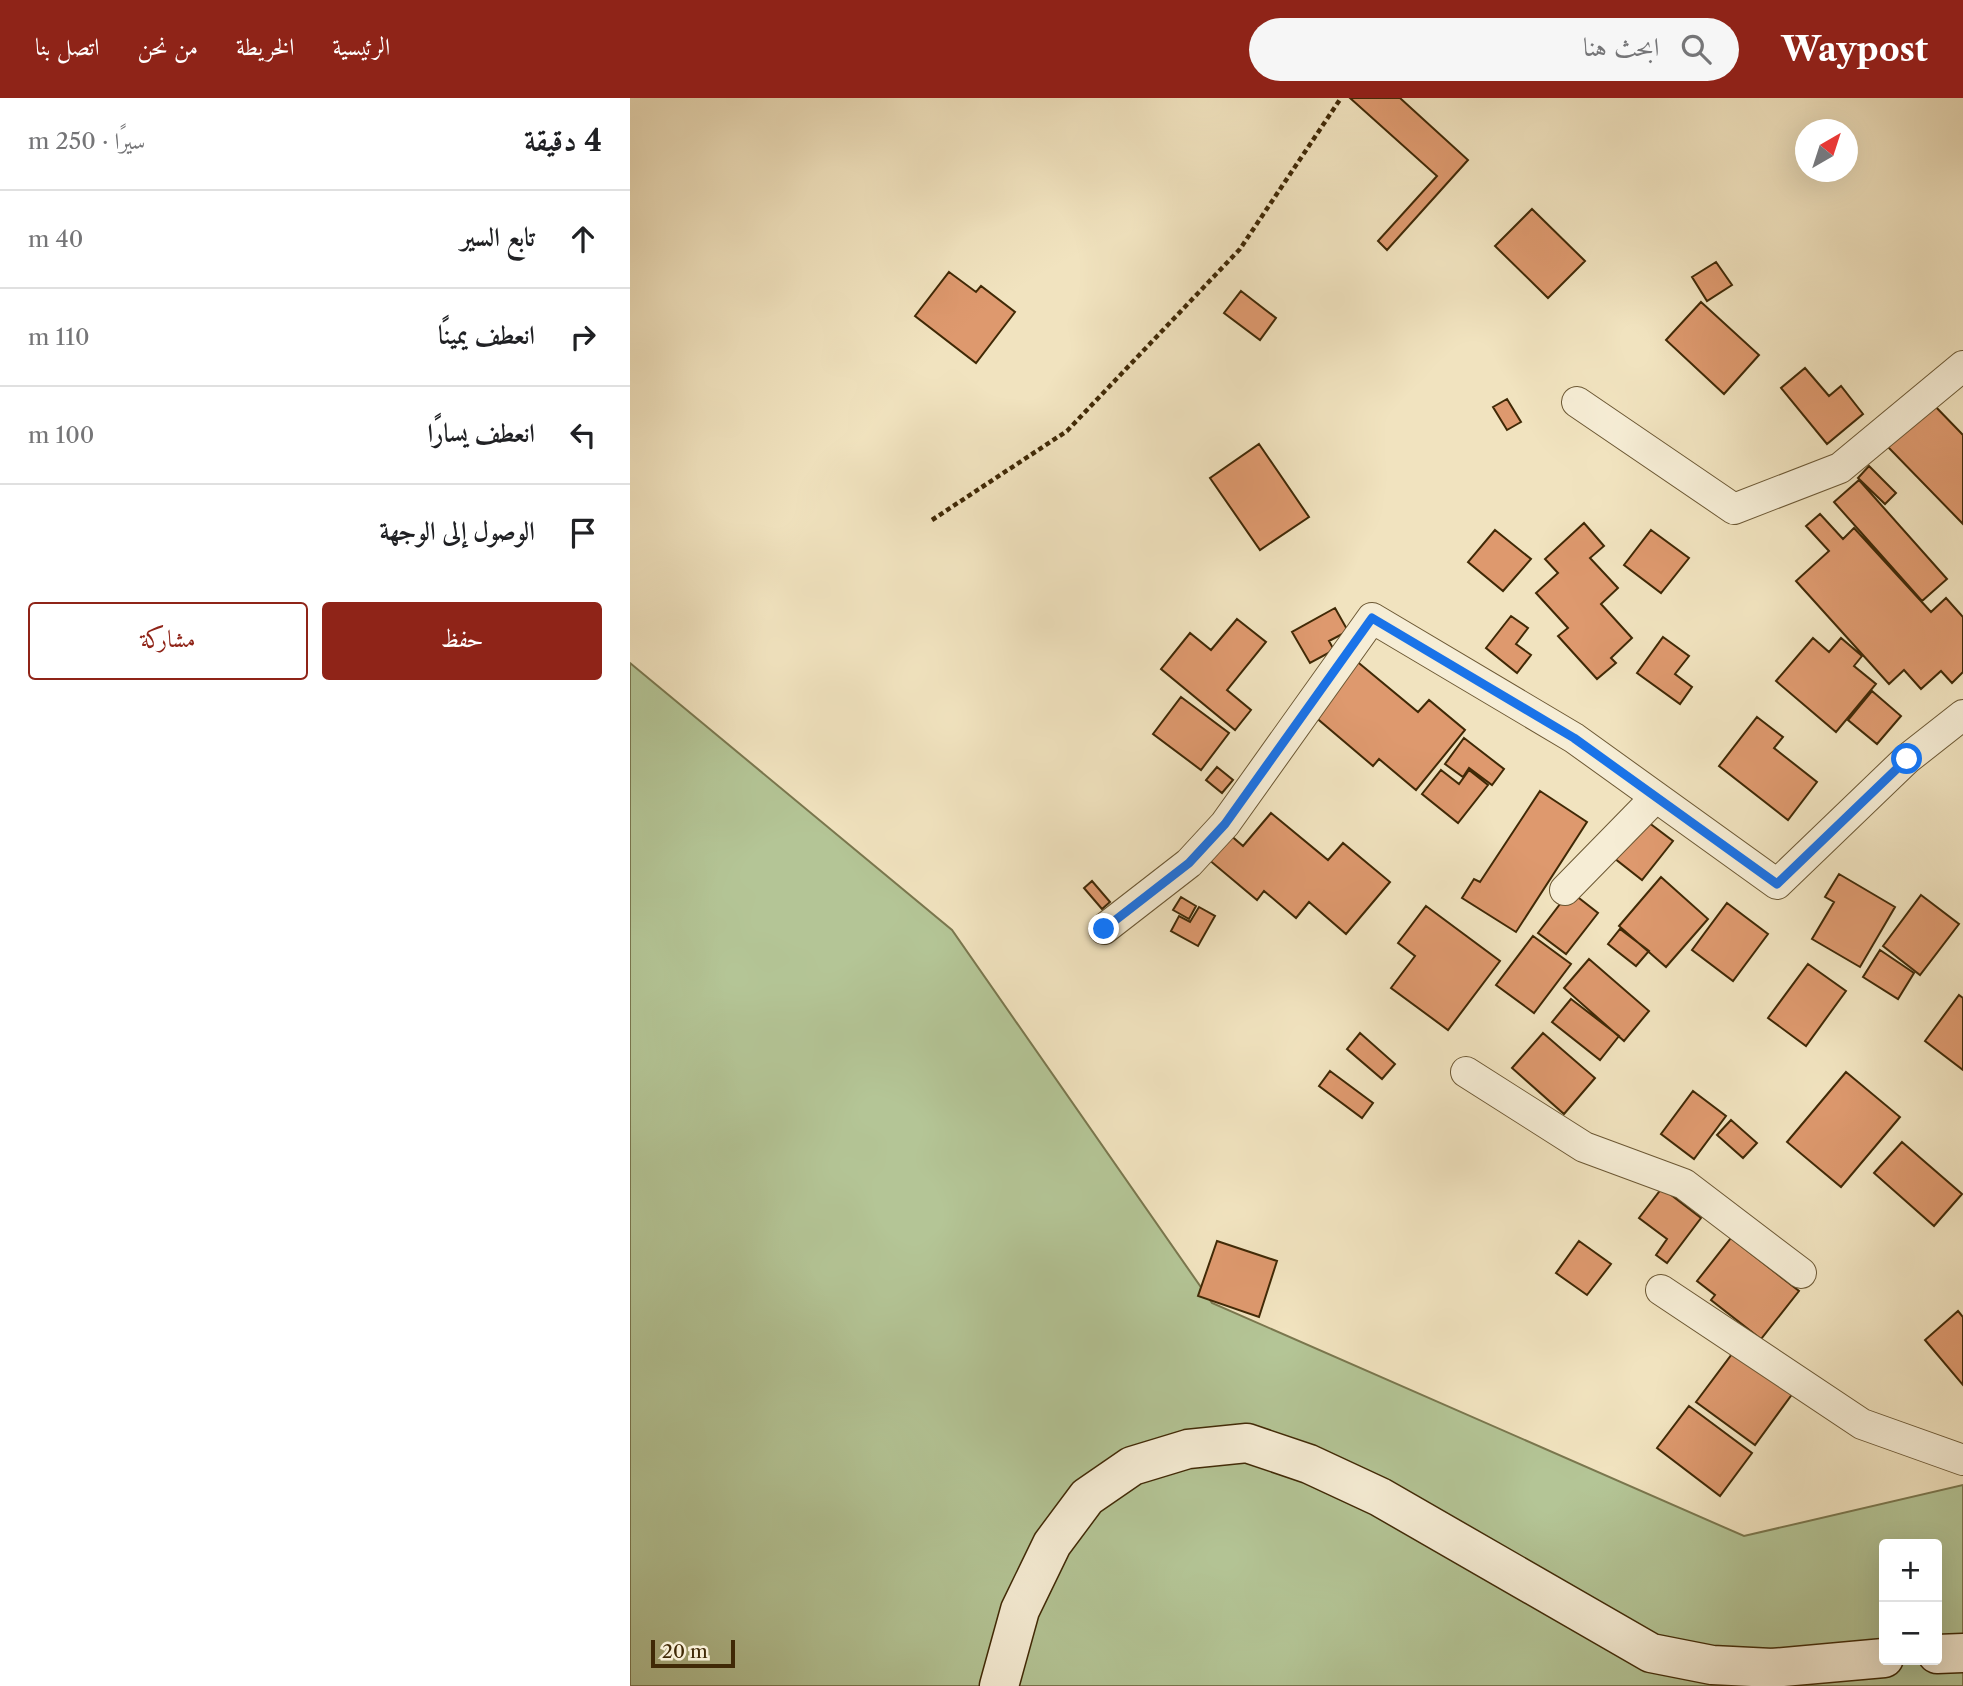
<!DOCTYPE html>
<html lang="ar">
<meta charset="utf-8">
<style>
body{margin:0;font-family:"Libre Caslon Text",Amiri,serif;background:#f6f6f6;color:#202124;direction:rtl}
.controls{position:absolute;right:21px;bottom:21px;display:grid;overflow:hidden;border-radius:7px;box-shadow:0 7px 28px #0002}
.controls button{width:63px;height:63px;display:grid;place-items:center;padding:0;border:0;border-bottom:2px solid #e0e0e0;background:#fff;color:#202124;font:35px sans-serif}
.compass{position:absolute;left:1165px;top:21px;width:63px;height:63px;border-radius:50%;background:#fff;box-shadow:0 7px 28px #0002;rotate:39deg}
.scale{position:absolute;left:21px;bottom:18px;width:84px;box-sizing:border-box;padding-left:7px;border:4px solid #402906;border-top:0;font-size:19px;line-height:24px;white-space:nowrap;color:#402906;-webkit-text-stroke:5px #f6edd5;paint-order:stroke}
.stop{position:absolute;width:21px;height:21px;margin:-16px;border:5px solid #1a73e8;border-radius:50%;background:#fff}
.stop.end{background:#1a73e8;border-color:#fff;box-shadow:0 2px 7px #0008}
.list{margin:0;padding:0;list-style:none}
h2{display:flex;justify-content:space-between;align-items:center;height:91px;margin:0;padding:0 28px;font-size:30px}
h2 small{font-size:23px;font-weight:400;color:#757577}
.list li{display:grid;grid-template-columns:46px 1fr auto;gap:21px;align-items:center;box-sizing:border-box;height:98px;padding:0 28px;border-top:2px solid #e0e0e0}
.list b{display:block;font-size:26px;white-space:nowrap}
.list em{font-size:23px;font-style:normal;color:#757577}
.actions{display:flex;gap:14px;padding:21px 28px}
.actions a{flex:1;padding:16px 0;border:2px solid #8f2418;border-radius:7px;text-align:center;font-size:24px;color:#8f2418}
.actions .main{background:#8f2418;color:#fff}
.icon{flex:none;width:38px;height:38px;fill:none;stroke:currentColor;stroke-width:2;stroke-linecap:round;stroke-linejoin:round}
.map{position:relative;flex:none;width:1333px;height:1588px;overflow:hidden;direction:ltr}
header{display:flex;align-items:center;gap:42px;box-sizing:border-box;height:98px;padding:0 35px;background:#8f2418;color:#fff}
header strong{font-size:33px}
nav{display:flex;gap:38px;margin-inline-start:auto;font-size:24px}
.search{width:490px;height:63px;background:#f6f6f6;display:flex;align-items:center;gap:18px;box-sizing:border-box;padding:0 24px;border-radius:38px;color:#757577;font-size:26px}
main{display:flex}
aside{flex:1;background:#fff}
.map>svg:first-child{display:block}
</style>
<header>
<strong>Waypost</strong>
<div class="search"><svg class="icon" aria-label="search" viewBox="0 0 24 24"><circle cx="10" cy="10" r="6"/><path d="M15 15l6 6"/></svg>ابحث هنا</div>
<nav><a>الرئيسية</a><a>الخريطة</a><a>من نحن</a><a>اتصل بنا</a></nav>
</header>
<main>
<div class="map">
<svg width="1333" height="1588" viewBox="0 0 1333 1588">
<rect width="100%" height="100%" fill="#f1e3bf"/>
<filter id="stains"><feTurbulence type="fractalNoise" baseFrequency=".00286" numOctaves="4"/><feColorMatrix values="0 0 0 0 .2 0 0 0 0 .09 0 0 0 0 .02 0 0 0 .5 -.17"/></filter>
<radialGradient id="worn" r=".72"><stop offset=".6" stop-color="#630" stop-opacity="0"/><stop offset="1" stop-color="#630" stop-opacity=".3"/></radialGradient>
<!-- green -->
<path fill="#b4c596" stroke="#7a774e" stroke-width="2" fill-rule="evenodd" d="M0,565L322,832L582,1205L1114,1438L1333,1387V1588H0ZM1254,1446H1307V1562H1254Z"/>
<!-- building -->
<path fill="#de996e" stroke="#402906" stroke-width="2" d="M720,0H770L838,62L757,152L748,143L807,78Z
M902,111L955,163L918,200L865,148Z
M1086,164L1102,187L1077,203L1062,179Z
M319,174L346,194L351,188L385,214L346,265L285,218Z
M611,193L646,220L630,242L594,215Z
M1071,204L1129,257L1094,296L1036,242Z
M1175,270L1199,298L1211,288L1233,316L1197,346L1151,290Z
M877,301L891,324L877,332L863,309Z
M1302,305L1333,337V426L1258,349Z
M629,346L679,419L630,452L580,380Z
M1239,368L1266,395L1255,406L1228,380Z
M1229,382L1317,481L1292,503L1204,404Z
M1190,416L1213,441L1224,430L1301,514L1316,500L1333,519V574L1322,585L1311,573L1291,591L1274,572L1259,586L1166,483L1199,453L1176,428Z
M954,425L974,448L960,460L988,490L971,506L1002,540L981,560L986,565L967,581L928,538L938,530L906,495L928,475L915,461Z
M865,432L901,461L873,493L838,464Z
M1021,432L1059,460L1031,495L994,467Z
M705,510L718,533L699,543L704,552L680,565L662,534Z
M881,518L898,530L886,546L901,557L887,575L856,550Z
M607,521L636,544L597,592L621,612L605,632L531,571L560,535L581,552Z
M1033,539L1059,558L1045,576L1062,589L1050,606L1007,575Z
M1183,540L1199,554L1211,540L1232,558L1224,568L1246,586L1206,634L1146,583Z
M724,561L788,614L799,602L835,632L786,692L749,661L743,668L683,617Z
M1242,593L1271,618L1247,646L1218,622Z
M551,599L599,635L571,672L523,636Z
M1127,619L1153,639L1144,650L1187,684L1158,722L1089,668Z
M834,640L874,671L862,687L839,670L833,679L815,666Z
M587,669L603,682L592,695L576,682Z
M811,672L829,686L839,672L858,687L828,725L792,696Z
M910,693L957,724L886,834L832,800L844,781L850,784Z
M641,715L698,762L713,745L760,784L716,836L679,804L666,820L634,793L627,802L578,761L599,736L613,748Z
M1014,721L1043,743L1012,782L984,760Z
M1209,776L1265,809L1230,869L1182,841L1204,804L1195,799Z
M1031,779L1078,821L1036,869L989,828Z
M462,783L480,804L472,811L454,790Z
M940,793L968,815L936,856L908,835Z
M1291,797L1329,826L1290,877L1253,848Z
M551,799L566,808L559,821L543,812Z
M1097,805L1138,836L1103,883L1062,852Z
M796,808L870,863L818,932L761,890L785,858L768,845Z
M569,809L585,818L568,848L541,833L549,818L560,824Z
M990,831L1019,853L1006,868L978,846Z
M903,838L941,866L904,915L866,887Z
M1250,852L1284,875L1268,901L1233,879Z
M959,861L1019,913L994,943L934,890Z
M1178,866L1216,893L1176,948L1138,920Z
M1329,897L1333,900V972L1295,943Z
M941,901L989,938L970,962L922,924Z
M730,935L765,966L752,981L717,951Z
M913,935L965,980L934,1016L882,970Z
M700,973L743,1005L732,1020L689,988Z
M1216,974L1270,1019L1211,1089L1157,1044Z
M1063,993L1096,1018L1064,1061L1031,1036Z
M1101,1022L1127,1045L1113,1060L1087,1037Z
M1272,1044L1332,1096L1304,1128L1244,1075Z
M1032,1090L1071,1120L1037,1165L1026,1157L1037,1141L1009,1120Z
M1101,1140L1169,1193L1131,1241L1081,1202L1085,1197L1067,1183Z
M587,1143L647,1163L629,1219L568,1198Z
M949,1143L981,1166L957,1197L926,1175Z
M1328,1213L1333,1219V1287L1295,1242Z
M1105,1252L1163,1295L1125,1347L1066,1304Z
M1059,1308L1122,1355L1090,1398L1027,1350Z"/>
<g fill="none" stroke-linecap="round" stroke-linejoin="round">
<!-- minor casing -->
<g stroke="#6c5834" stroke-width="32">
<path id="minor" d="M947,304L1104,411L1210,370L1333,268
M935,792L1026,699
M474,831L559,765L595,726L742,520L944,640L1147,786L1277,661L1333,617
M836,974L954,1049L1054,1086L1171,1175
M1031,1192L1232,1326L1333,1362"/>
</g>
<!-- secondary casing -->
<g stroke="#402906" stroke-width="41">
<path id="secondary" d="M1307,1556L1333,1555
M369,1588L390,1512L422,1446L457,1399L502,1368L558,1351L617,1345L679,1366L750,1399L1021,1555L1082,1567L1142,1570L1254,1560"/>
</g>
<!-- path -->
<path stroke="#402906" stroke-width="4.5" stroke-dasharray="5 3.5" stroke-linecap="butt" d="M302,422L437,333L610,151L711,0"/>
<!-- minor -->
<use href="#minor" stroke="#f6edd5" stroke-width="30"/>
<!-- secondary -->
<use href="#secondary" stroke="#f6edd5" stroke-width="38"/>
</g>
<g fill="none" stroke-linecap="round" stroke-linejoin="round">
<!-- route -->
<path stroke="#1a73e8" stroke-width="9" d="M474,831L559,765L595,726L742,520L944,640L1147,786L1277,661"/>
</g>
<rect width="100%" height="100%" filter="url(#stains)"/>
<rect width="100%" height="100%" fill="url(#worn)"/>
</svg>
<div class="controls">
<button>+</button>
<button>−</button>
</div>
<svg class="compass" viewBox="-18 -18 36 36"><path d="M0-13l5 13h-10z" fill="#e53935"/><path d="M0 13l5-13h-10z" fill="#757577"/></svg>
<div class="scale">20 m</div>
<div class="stop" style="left:1277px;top:661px"></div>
<div class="stop end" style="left:474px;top:831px"></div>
</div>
<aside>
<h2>4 دقيقة<small>سيرًا · 250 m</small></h2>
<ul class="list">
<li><svg class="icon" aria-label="ahead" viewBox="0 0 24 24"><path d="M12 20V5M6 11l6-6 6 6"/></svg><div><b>تابع السير</b></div><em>40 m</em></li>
<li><svg class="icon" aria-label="right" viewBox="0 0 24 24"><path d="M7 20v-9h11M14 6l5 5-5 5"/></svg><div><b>انعطف يمينًا</b></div><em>110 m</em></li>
<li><svg class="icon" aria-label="left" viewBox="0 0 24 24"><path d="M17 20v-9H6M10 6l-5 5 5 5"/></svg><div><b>انعطف يسارًا</b></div><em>100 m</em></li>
<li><svg class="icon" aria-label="arrive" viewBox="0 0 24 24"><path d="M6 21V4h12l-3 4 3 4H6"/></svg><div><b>الوصول إلى الوجهة</b></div></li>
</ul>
<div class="actions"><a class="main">حفظ</a><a>مشاركة</a></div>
</aside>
</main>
